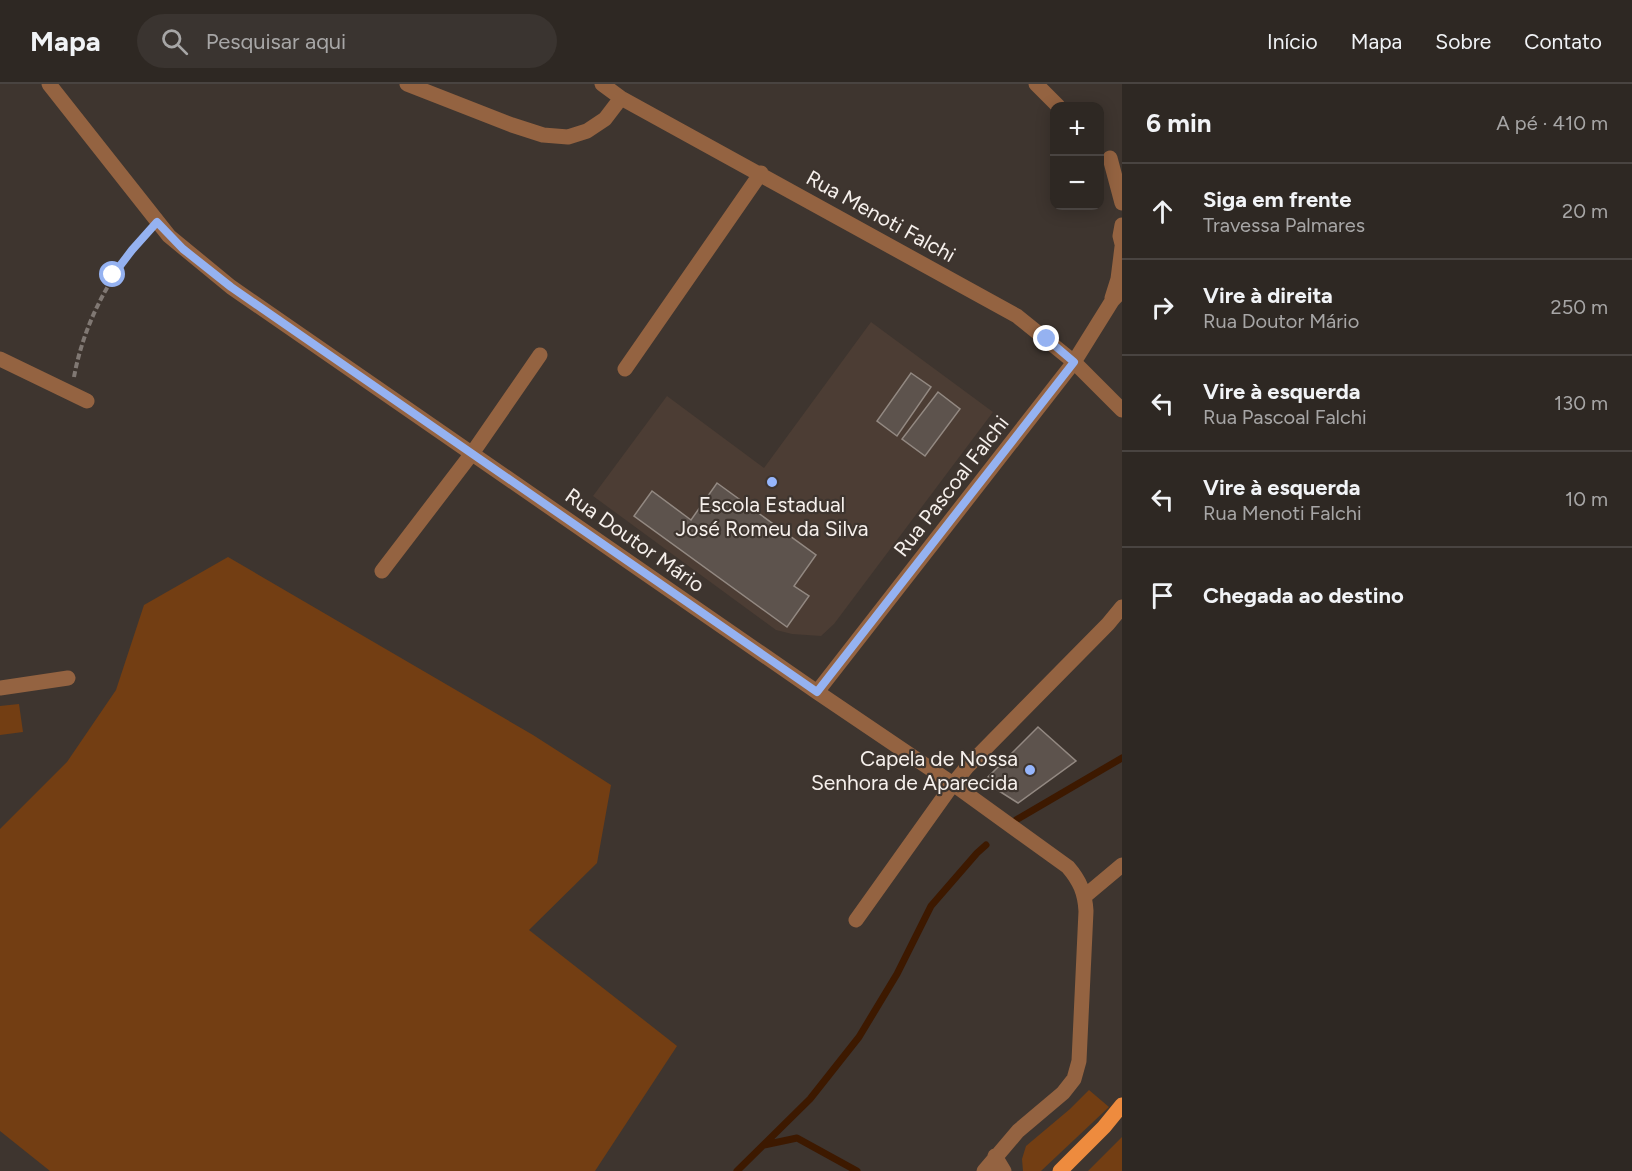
<!DOCTYPE html>
<html lang="pt">
<meta charset="utf-8">
<style>
body{margin:0;font-family:Figtree,sans-serif;background:#3a3430;color:#f1f3f6}
.controls{position:absolute;right:18px;top:18px;display:grid;overflow:hidden;border-radius:12px;box-shadow:0 3px 15px #0003}
.controls button{width:54px;height:54px;display:grid;place-items:center;padding:0;border:0;border-bottom:2px solid #494441;background:#2e2823;color:#f1f3f6;font:30px sans-serif}
.stop{position:absolute;width:18px;height:18px;margin:-14px;border:4px solid #95b2f1;border-radius:50%;background:#fff}
.stop.end{background:#95b2f1;border-color:#fff;box-shadow:0 2px 6px #0008}
.list{margin:0;padding:0;list-style:none}
h2{display:flex;justify-content:space-between;align-items:center;height:78px;margin:0;padding:0 24px;font-size:26px}
h2 small{font-size:20px;font-weight:400;color:#a7a6a6}
.list li{display:grid;grid-template-columns:39px 1fr auto;gap:18px;align-items:center;box-sizing:border-box;height:96px;padding:0 24px;border-top:2px solid #494441}
.list b{display:block;font-size:22px;white-space:nowrap}
.list p{margin:0;font-size:20px;white-space:nowrap;color:#a7a6a6}
.list em{font-size:20px;font-style:normal;color:#a7a6a6}
.icon{flex:none;width:33px;height:33px;fill:none;stroke:currentColor;stroke-width:2;stroke-linecap:round;stroke-linejoin:round}
.map{position:relative;flex:none;width:1122px;height:1087px;overflow:hidden}
header{display:flex;align-items:center;gap:36px;box-sizing:border-box;height:84px;padding:0 30px;background:#2e2823;border-bottom:2px solid #494441}
header strong{font-size:28px}
nav{display:flex;gap:33px;margin-inline-start:auto;font-size:21px}
.search{width:420px;height:54px;background:#3a3430;display:flex;align-items:center;gap:15px;box-sizing:border-box;padding:0 21px;border-radius:33px;color:#a7a6a6;font-size:22px}
main{display:flex}
aside{flex:1;background:#2e2823}
.map>svg:first-child{display:block}
</style>
<header>
<strong>Mapa</strong>
<div class="search"><svg class="icon" aria-label="search" viewBox="0 0 24 24"><circle cx="10" cy="10" r="6"/><path d="M15 15l6 6"/></svg>Pesquisar aqui</div>
<nav><a>Início</a><a>Mapa</a><a>Sobre</a><a>Contato</a></nav>
</header>
<main>
<div class="map">
<svg width="1122" height="1087" viewBox="0 0 1122 1087">
<rect width="100%" height="100%" fill="#3e352f"/>
<!-- built -->
<path fill="#4c3d34" d="M871,238L993,328L834,540L821,552L792,550L776,546L593,412L667,312L764,384Z"/>
<!-- green -->
<path fill="#733e13" d="M228,473L533,651L611,701L597,779L529,846L677,962L595,1087H50L0,1047V745L67,678L116,606L144,521Z
M19,620L23,648L0,651V622Z
M1089,1006L1109,1023L1041,1087H1023L1022,1075L1026,1062L1070,1025Z
M1122,1053V1087H1088Z"/>
<g fill="none" stroke-linecap="round" stroke-linejoin="round">
<!-- stream -->
<path stroke="#3d1900" stroke-width="7" d="M1016,736L1122,674
M764,1061L797,1054L857,1087
M737,1087L810,1015L859,953L897,890L931,822L977,769L986,761"/>
</g>
<!-- building -->
<path fill="#5d534d" stroke="#938982" stroke-width="1.5" d="M911,289L931,303L897,352L877,337Z
M938,308L960,325L925,372L902,355Z
M717,399L816,471L794,502L809,512L787,543L634,432L652,407L691,436Z
M1038,643L1076,677L1018,719L988,700L987,694Z"/>
<g fill="none" stroke-linecap="round" stroke-linejoin="round">
<!-- path -->
<path stroke="#807873" stroke-width="4" stroke-dasharray="6 3" stroke-linecap="butt" d="M74,293C84,239 110,190 147,149"/>
<!-- minor -->
<path stroke="#946341" stroke-width="15" d="M49,0L169,152L231,203L817,608L953,700L1068,783C1080,797 1085,809 1086,827L1079,977L1074,995L1063,1009L1018,1047L984,1087
M407,0L512,41L543,51L568,53L587,47L605,35L621,14
M602,0L621,14L1017,232L1074,278L1122,326
M1036,0L1058,22
M1110,74L1122,119
M1122,141L1120,152L1122,160
M1112,214L1118,195L1122,163
M0,275L87,317
M625,285L761,89
M382,487L473,368L540,271
M0,604L68,594
M817,608L1074,278L1112,217L1122,206
M1085,812L1122,781
M856,836L953,700L967,683L1108,540L1122,523
M995,1072L1004,1087"/>
<!-- major -->
<path stroke="#ee8b3e" stroke-width="15" d="M1060,1087L1104,1043L1122,1021"/>
</g>
<g fill="none" stroke-linecap="round" stroke-linejoin="round">
<!-- route -->
<path stroke="#95b2f1" stroke-width="8" d="M113,191L132,166L157,138L183,165L231,203L817,608L1074,278L1047,255"/>
</g>
<!-- markers -->
<g fill="#96b6fd" stroke="#3e352f" stroke-width="2">
<circle cx="772" cy="398" r="6"/>
<circle cx="1030" cy="686" r="6"/>
</g>
<g text-anchor="middle" dominant-baseline="central" stroke-width="4.5" stroke-linejoin="round" paint-order="stroke">
<!-- street labels -->
<g font-size="21" fill="#f6f0ec" stroke="#3e352f">
<text transform="translate(881 132) rotate(29)">Rua Menoti Falchi</text>
<text transform="translate(951 402) rotate(-52)">Rua Pascoal Falchi</text>
<text transform="translate(635 456) rotate(35)">Rua Doutor Mário</text>
</g>
<!-- poi labels -->
<g font-size="21" fill="#f6f0ec" stroke="#3e352f">
<text x="772" y="420">Escola Estadual<tspan x="772" dy="24">José Romeu da Silva</tspan></text>
<text x="1018" y="674" text-anchor="end">Capela de Nossa<tspan x="1018" dy="24">Senhora de Aparecida</tspan></text>
</g>
</g>
</svg>
<div class="controls">
<button>+</button>
<button>−</button>
</div>
<div class="stop" style="left:113px;top:191px"></div>
<div class="stop end" style="left:1047px;top:255px"></div>
</div>
<aside>
<h2>6 min<small>A pé · 410 m</small></h2>
<ul class="list">
<li><svg class="icon" aria-label="ahead" viewBox="0 0 24 24"><path d="M12 20V5M6 11l6-6 6 6"/></svg><div><b>Siga em frente</b><p>Travessa Palmares</p></div><em>20 m</em></li>
<li><svg class="icon" aria-label="right" viewBox="0 0 24 24"><path d="M7 20v-9h11M14 6l5 5-5 5"/></svg><div><b>Vire à direita</b><p>Rua Doutor Mário</p></div><em>250 m</em></li>
<li><svg class="icon" aria-label="left" viewBox="0 0 24 24"><path d="M17 20v-9H6M10 6l-5 5 5 5"/></svg><div><b>Vire à esquerda</b><p>Rua Pascoal Falchi</p></div><em>130 m</em></li>
<li><svg class="icon" aria-label="left" viewBox="0 0 24 24"><path d="M17 20v-9H6M10 6l-5 5 5 5"/></svg><div><b>Vire à esquerda</b><p>Rua Menoti Falchi</p></div><em>10 m</em></li>
<li><svg class="icon" aria-label="arrive" viewBox="0 0 24 24"><path d="M6 21V4h12l-3 4 3 4H6"/></svg><div><b>Chegada ao destino</b></div></li>
</ul>
</aside>
</main>
